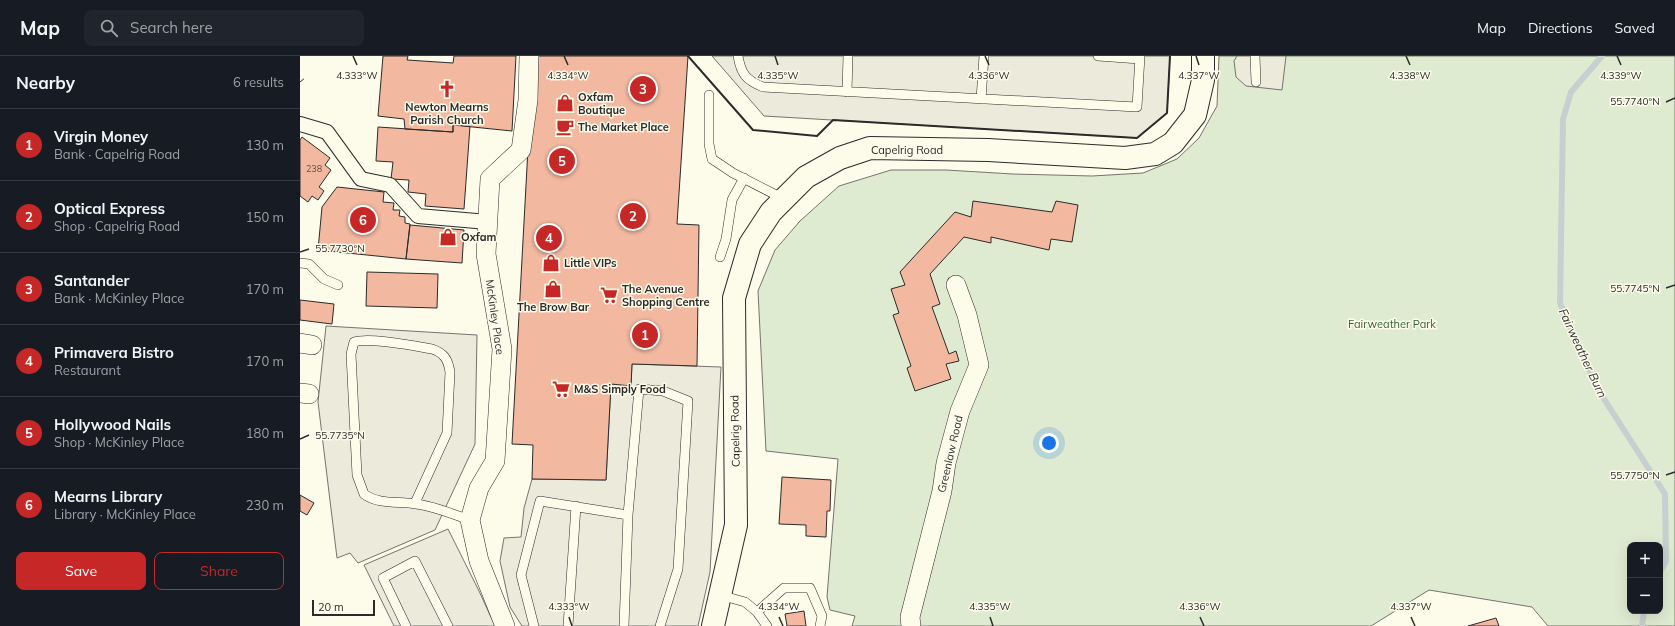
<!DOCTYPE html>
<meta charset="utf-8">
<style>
body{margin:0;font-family:Mulish,sans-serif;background:#20242c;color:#f1f3f6}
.controls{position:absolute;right:12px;bottom:12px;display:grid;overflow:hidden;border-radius:8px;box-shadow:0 4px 16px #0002}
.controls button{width:36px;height:36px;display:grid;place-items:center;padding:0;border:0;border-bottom:1px solid #363941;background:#171b24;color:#f1f3f6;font:20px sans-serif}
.scale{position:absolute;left:12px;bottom:10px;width:63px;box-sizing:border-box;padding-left:4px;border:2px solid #2b2b2b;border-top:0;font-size:11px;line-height:14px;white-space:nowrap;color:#2b2b2b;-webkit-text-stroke:3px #fdfbea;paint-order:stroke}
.you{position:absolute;left:749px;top:387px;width:14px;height:14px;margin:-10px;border:3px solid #fff;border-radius:50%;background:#1a73e8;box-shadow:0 0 0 6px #1a73e833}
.badge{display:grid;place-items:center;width:26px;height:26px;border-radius:50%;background:#c62828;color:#fff;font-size:13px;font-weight:700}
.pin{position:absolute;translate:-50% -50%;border:2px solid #fff;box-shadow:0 1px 4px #0006}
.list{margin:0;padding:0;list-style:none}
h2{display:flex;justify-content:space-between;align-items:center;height:52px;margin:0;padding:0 16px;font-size:17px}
h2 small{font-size:13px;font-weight:400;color:#9ea1a6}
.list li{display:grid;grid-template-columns:26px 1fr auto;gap:12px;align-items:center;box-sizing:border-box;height:72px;padding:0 16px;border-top:1px solid #363941}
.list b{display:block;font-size:15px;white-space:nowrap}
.list p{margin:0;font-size:13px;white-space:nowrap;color:#9ea1a6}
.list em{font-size:13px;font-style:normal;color:#9ea1a6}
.actions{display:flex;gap:8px;padding:12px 16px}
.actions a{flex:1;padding:9px 0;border:1px solid #c62828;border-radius:8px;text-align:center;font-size:14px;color:#c62828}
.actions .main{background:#c62828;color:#fff}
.icon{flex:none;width:22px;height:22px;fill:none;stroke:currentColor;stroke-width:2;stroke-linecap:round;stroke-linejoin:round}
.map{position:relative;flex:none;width:1375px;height:570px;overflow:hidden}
header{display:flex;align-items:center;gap:24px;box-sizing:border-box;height:56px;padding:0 20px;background:#171b24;border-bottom:1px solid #363941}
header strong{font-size:19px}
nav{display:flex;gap:22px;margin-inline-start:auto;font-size:14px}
.search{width:280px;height:36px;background:#20242c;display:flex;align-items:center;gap:10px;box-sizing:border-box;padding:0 14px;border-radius:8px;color:#9ea1a6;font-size:15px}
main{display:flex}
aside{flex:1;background:#171b24}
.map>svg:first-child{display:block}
</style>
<header>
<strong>Map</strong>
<div class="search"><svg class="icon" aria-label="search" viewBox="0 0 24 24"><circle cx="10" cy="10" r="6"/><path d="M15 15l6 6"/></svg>Search here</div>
<nav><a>Map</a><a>Directions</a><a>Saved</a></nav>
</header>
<main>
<aside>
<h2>Nearby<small>6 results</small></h2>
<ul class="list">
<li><span class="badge">1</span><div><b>Virgin Money</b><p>Bank · Capelrig Road</p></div><em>130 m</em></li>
<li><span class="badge">2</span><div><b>Optical Express</b><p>Shop · Capelrig Road</p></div><em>150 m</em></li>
<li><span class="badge">3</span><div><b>Santander</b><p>Bank · McKinley Place</p></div><em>170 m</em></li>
<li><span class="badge">4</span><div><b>Primavera Bistro</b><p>Restaurant</p></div><em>170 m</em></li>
<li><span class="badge">5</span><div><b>Hollywood Nails</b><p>Shop · McKinley Place</p></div><em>180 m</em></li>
<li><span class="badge">6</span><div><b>Mearns Library</b><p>Library · McKinley Place</p></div><em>230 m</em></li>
</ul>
<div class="actions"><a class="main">Save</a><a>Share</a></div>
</aside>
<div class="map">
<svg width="1375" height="570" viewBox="0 0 1375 570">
<rect width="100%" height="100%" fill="#fdfbea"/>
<!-- green -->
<path fill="#deebd1" stroke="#74746e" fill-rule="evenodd" d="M919,0H1375V570H1248L1232,551L1129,534L1071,570H552L555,560L530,554L527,541L538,403L466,395L458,235L475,194L500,165L539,130L591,114H646L713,118L792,120L843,117L877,103L899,82L917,50ZM1330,489H1360V555H1330Z"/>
<!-- parking -->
<path fill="#eceadb" stroke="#74746e" d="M412,0H870L867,57L837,82L464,60Z
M937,0H986L982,34L946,30L936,21L934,5Z
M26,270L177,279L175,388L135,474L58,507L50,497L37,502L18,346Z
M332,308L421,311L410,516L398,570H222L210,551L200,505L204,482L221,481L224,452L232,423L306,424L311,328L331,330Z
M148,473L179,535L195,570H94L64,509Z"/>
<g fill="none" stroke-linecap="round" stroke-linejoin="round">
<!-- stream -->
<path stroke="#c7d0d0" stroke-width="6" d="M1302,0L1271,36L1263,63L1260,247L1297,332L1365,438L1366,505L1360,516
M1342,570L1344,555"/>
</g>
<!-- building -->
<path fill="#f2b8a0" stroke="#2b2b2b" d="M83,0H108L107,4L153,7L154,0H216L212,75L153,69V76L105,73L104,63L78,60Z
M233,0H388L377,168L399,169L397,310L332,308L331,330L311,328L306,424L232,423L233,389L212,388Z
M153,69L170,70L164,153L125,150L126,138L108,136L109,124L91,123L93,106L76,105L78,71L153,76Z
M2,81L30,102L25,109L31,114L19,131L24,135L18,144L12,140L8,146L0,140V84Z
M37,131L84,136L83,146L94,147L93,154H100L99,160L105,161V167L110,168L106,203L18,194L22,151Z
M673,145L752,156L756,145L778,149L772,186L751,183L749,194L691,181V187L664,181L630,218L640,248L632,251L649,298L656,295L659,305L646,308L651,323L615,335L607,312L611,310L593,259L599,257L591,233L605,229L600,216L655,156L671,161Z
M110,169L164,174L162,207L106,203Z
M67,216L138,218L137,252L66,250Z
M0,244L34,248L32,268L0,264Z
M482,421L531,424L530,455H527L526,481L506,480V469L479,468Z
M0,439L14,447L7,459L0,455Z
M504,555L506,570H487L485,558Z
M1196,562L1199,570H1168Z"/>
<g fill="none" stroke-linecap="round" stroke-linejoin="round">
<!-- service casing -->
<g stroke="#2b2b2b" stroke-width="10">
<path id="service" d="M438,0C441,18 446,24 463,31L837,51L840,0
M798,0L840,3
M955,0L956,26
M547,36L548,0
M409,39V88L412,103L433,117L484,143
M681,43L684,0
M420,201L426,183L432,144L444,122
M0,207L9,208L24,223L38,229
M115,447L147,377L150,316C148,303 144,297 132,293C114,290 70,281 54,286L51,298L57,419L64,438C79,449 98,445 116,448C134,450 152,458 170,464
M420,539L445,546L457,556L467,570
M457,556L484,532H510L522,560L520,570
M106,570L83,522L115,505L148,570
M234,570L221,519L240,445L328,459L339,333L363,335L388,345L378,513L360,570
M268,570L276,450
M324,570L328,459"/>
</g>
<!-- pedestrian casing -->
<g stroke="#2b2b2b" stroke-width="16">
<path id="pedestrian" d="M0,68L27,76L61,123L90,129L118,160L188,166"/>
</g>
<!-- minor casing -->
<g stroke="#2b2b2b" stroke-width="20">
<path id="minor" d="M0,287L12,289
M0,337L9,338
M205,570L179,505L170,464L179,432L195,405L202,293L186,198L190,123L221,94L228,44L229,0
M611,570L610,561L642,435L646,407L660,355L679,309L667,259L656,229"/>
</g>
<!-- tertiary casing -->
<g stroke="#2b2b2b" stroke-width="24">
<path id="tertiary" d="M413,570L436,469L434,242L450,188L471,156L506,121L540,102L570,92L688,94L825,102L855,98L873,87L895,59L903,24V0"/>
</g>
<!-- service -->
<use href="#service" stroke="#fdfbea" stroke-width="9"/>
<!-- pedestrian -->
<use href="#pedestrian" stroke="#fdfbea" stroke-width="14"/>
<!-- minor -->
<use href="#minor" stroke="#fdfbea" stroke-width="19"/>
<!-- tertiary -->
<use href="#tertiary" stroke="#fdfbea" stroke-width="22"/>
<!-- fence -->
<path stroke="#2b2b2b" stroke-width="1" stroke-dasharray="5 2" stroke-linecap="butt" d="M0,26L5,22"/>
<!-- wall -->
<path stroke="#2b2b2b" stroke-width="2" d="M388,0L453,74L517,80L533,64L837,82L867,57L870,0"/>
</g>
<!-- ticks -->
<path fill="none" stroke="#2b2b2b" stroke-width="1.5" d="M53,0L57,9M264,0L268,9M475,0L478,9M685,0L689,9M896,0L899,9M1106,0L1110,9M1317,0L1321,9M1366,46L1375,42M0,196L9,193M1366,232L1375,229M0,383L9,379M1366,419L1375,416M269,561L272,570M479,561L483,570M690,561L693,570M900,561L904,570M1111,561L1115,570"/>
<!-- icons -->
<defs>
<g id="church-bare" transform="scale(1.38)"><path d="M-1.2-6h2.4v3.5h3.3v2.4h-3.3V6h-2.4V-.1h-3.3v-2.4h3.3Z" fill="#c62828" stroke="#fdfbea" stroke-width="2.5" paint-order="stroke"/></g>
<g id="shop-bare" transform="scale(1.38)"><path d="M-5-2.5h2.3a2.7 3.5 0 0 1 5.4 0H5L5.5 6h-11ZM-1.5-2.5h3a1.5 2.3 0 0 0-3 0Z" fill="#c62828" stroke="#fdfbea" stroke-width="2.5" paint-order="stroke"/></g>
<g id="cafe-bare" transform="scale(1.38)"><path d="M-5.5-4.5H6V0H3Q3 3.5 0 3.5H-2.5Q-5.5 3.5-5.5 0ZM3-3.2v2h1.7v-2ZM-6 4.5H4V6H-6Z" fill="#c62828" stroke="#fdfbea" stroke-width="2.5" paint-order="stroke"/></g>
<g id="supermarket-bare" transform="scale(1.38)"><path d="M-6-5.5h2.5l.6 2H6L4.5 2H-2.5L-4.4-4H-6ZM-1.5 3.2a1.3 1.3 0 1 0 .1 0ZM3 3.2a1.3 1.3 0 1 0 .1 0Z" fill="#c62828" stroke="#fdfbea" stroke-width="2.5" paint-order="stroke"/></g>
</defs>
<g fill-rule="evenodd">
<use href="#church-bare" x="147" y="33"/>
<use href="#shop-bare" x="265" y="47"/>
<use href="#cafe-bare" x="265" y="71"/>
<use href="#shop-bare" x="148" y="181"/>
<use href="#shop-bare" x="251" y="207"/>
<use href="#shop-bare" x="253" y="233"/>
<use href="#supermarket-bare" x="309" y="239"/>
<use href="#supermarket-bare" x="261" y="333"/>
</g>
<g text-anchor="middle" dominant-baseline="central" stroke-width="3" stroke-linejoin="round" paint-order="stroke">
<!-- number labels -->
<g font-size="9" fill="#5d4e48">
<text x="14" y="112">238</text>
</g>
<!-- poi labels -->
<g font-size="11" font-weight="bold" fill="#2b2b2b" stroke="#fdfbea" text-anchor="start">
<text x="278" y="41">Oxfam<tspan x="278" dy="13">Boutique</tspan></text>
<text x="147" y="51" text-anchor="middle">Newton Mearns<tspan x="147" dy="13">Parish Church</tspan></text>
<text x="278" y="71">The Market Place</text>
<text x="161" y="181">Oxfam</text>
<text x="264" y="207">Little VIPs</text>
<text x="322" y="233">The Avenue<tspan x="322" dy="13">Shopping Centre</tspan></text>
<text x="253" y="251" text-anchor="middle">The Brow Bar</text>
<text x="274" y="333">M&amp;S Simply Food</text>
</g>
<!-- street labels -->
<g font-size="11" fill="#2b2b2b" stroke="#fdfbea">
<text x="607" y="94">Capelrig Road</text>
<text transform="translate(195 261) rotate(82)">McKinley Place</text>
<text transform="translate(435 375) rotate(-91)">Capelrig Road</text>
<text transform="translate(650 398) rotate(-77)">Greenlaw Road</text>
</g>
<!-- park labels -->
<g font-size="11" fill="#34623c" stroke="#fdfbea">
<text x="1092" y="268">Fairweather Park</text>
</g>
<!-- water labels -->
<g font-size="12" font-style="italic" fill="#2b2b2b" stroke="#fdfbea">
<text transform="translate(1283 297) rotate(65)">Fairweather Burn</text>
</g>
</g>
<g font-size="10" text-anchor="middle" fill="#2b2b2b" stroke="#fdfbea" stroke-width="3" stroke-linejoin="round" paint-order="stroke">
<text x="1321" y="23">4.339°W</text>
<text x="57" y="23">4.333°W</text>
<text x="268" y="23">4.334°W</text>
<text x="478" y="23">4.335°W</text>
<text x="689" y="23">4.336°W</text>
<text x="899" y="23">4.337°W</text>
<text x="1110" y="23">4.338°W</text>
<text x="1335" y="49">55.7740°N</text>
<text x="40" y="196">55.7730°N</text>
<text x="1335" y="236">55.7745°N</text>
<text x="40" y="383">55.7735°N</text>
<text x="1335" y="423">55.7750°N</text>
<text x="269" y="554">4.333°W</text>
<text x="479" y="554">4.334°W</text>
<text x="690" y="554">4.335°W</text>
<text x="900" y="554">4.336°W</text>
<text x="1111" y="554">4.337°W</text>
</g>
</svg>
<div class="controls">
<button>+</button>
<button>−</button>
</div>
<div class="scale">20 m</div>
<div class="you"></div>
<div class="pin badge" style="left:345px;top:279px">1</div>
<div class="pin badge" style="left:333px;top:160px">2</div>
<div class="pin badge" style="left:343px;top:33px">3</div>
<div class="pin badge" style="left:249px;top:182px">4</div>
<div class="pin badge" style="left:262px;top:105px">5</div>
<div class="pin badge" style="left:63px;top:164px">6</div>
</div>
</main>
